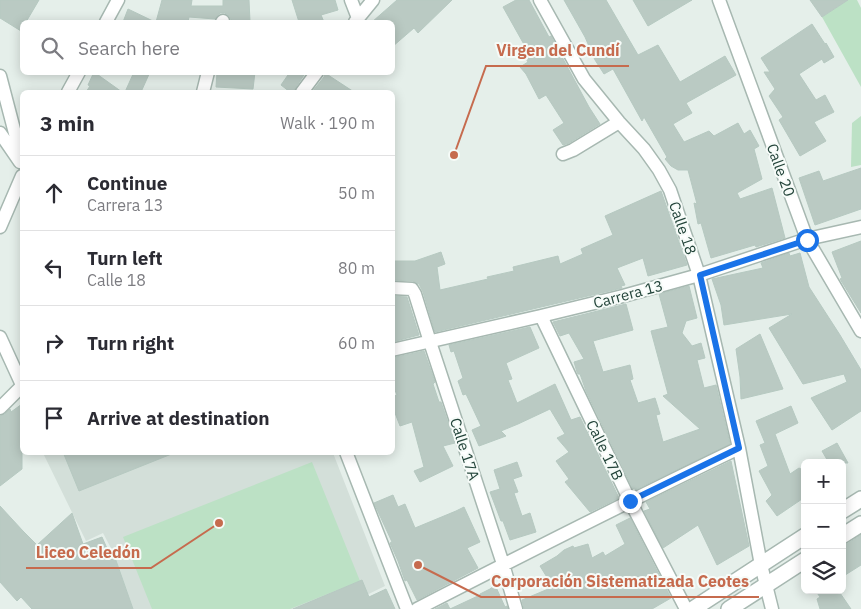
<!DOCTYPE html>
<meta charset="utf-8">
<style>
body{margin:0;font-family:"IBM Plex Sans",sans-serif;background:#f2f2f3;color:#2b2b33}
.controls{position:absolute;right:15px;bottom:15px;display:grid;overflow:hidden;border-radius:8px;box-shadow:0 2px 12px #0003}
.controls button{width:45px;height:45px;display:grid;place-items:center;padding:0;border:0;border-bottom:1px solid #e1e1e2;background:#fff;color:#2b2b33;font:25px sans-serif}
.stop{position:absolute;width:15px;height:15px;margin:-11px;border:4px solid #1a73e8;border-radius:50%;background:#fff}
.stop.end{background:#1a73e8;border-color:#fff;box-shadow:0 1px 5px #0008}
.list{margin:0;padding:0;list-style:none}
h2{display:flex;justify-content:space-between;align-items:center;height:65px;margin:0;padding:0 20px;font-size:21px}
h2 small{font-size:16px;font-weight:400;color:#7c7c81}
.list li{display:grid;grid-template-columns:32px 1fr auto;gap:15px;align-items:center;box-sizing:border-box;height:75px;padding:0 20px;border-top:1px solid #e1e1e2}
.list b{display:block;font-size:19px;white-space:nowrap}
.list p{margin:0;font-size:16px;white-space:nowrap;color:#7c7c81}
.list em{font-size:16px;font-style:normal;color:#7c7c81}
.icon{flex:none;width:28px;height:28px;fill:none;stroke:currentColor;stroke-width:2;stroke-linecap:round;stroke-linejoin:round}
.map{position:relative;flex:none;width:861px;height:609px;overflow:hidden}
.search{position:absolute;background:#fff;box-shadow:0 2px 12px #0003;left:20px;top:20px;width:375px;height:55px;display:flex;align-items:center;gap:12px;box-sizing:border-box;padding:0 18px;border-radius:8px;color:#7c7c81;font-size:19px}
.panel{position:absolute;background:#fff;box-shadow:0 2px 12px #0003;left:20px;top:90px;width:375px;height:365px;border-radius:8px}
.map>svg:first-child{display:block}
</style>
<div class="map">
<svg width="861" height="609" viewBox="0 0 861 609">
<rect width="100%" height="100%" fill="#e5efea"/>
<!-- built -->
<path fill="#d3dfd9" d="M268,452L269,454L273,452L333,453L385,586L338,609H133L113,552L103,533L86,541L43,453Z"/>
<!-- green -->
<path fill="#bce1c5" d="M848,0H857L861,8V87L822,17Z
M861,116V165L851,167L852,123Z
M312,462L360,581L290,609H152L123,537Z"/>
<!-- building -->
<path fill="#bacac3" stroke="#b6c9c1" d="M0,0H39L26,22H22V28L21,31L0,18Z
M162,0H192L191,6H223V0H249L250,22H232V20H231L229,16L225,13H220L215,19L189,17L188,22H156Z
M292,0H335L338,10L321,15L324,22H299Z
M397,0H452L418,33L414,28L392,47V22H372Z
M516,0H529L549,37L551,36L561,55L589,107L600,124L569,143L563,145L553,130L564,123L546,95L539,99L526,74L520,67L528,62L521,51L526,48L503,7Z
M564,0H606L638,55L658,45L680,82L725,56L736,75L686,103L692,113L673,124L684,142L709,131L714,136L738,123L744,134L750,130L759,146L754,149L762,179L737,193L740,199L772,188L785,238L756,247L755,245L711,258L701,223L698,224L694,203L697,204L688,170H678L671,166L665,159L667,157L644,117L642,121L613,69L604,74L595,60L585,37Z
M633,0H692L648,26Z
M810,0H848L822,17Z
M128,9L155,22H123Z
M812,24L825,44L826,43L834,57L824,63L822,59L799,74L816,100L825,95L834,112L814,122L826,141L800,156L779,120L783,117L769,96L775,89L764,72H770L761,58Z
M94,72L122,92H86L90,86L88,85Z
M134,72H150L141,92H125Z
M217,72H255L253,89L216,87Z
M290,72H306L296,87L294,92H290L281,85Z
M325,73L354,92H312L324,77Z
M861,168V209L815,225L799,178L819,171L823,181Z
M661,191L687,265L648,276L643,258L617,268L625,285L621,286L622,288L435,332L423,292L419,284L413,281L392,280V261H415L441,252L445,264L437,267L440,290L488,279L487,277L514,271L513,267L558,256L560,264L583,254L581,249L613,235L605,216Z
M861,241V313L840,279L842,278L832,252Z
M789,253L790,256L800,253L809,287L840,335L861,370V411L832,430L811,398L847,382L844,374L803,384L769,328L792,314L724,325L721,305L712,279L763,268L761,263Z
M689,286L697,318L686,321L682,333L692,346L701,343L705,358L697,360L704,388L716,385L730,444L635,490V488L633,489L586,391L580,374H578L577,372L574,362L584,359L569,333L560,336L553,322L626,304L633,330L593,341L603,372L630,365L633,379L630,380L638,403L655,398L660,414L656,415L663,442L700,429L663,396L668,394L651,331L668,327L659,294Z
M392,296L407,297L419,335L392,342Z
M530,327L539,348L506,363L512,379L508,380L517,403L555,384L571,420L580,417L619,498L590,512L565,482L569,479L556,461L569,452L557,438L565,434L550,409L518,424L501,431L506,436L479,446L472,430L481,426L466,394L463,395L458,381L463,378L454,351L451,352L449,345Z
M760,334L783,389L741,399L740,377L736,349Z
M424,351L435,382L433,384L439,402H441L455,443L443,446L453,466L420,482L414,471L424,467L412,422L400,426L392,405V397L397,395L392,383V358Z
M22,404V469L0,486V416L5,414L10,409L11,412Z
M791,406L798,423L775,434L790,474L799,468L805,471V497L777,516L766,501L772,495L759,471L768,466L760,445L765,443L756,421Z
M837,443L848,463H829L822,451Z
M63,452H173L174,453L79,491Z
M731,461L749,546L717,565L698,525L663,548L644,511L650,509L646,502Z
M517,462L522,476L513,479L518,492L514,493L522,516L530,513L536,532L510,540L503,521H501L490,492L500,489L494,470Z
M393,495L398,507L405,504L415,528L456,511L464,507L480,542L467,548L478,568L417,600L407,580L405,581L398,561L390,543L392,542L374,503Z
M0,506L23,531L37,545L72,513L83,544L102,537L109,553L113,552L133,609H32L21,597L17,601L0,582Z
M630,518L671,598L652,609H524L522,600L553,587L540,566L557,556L564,550L573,546L574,548L588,544L592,558L603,552L605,556L625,544L616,525Z
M861,535V565L842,577V545L847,544Z
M362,580L369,597L386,589L395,609H293Z
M495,585L505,607L507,606L508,609H435L447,603L450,609L480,595V594L490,589Z
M815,590H838L851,609H820L817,599L820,597Z"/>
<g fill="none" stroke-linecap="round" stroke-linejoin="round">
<!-- minor casing -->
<g stroke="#a7b8b1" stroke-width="15">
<path id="minor" d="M351,0L358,18
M540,0L584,79L619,122L644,149L659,170L670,190L699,275L739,448L761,565L772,609
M719,0L807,239L861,331
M106,22L118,0
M222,22L223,21
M355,22L373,0
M0,76L22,160
M68,92L79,72
M203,92L208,72
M302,92L317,72
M0,133L20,162
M563,154L573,150L619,122
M0,227L22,176
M392,288L412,289L415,294L430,342L503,564L516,609
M541,316L630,501L686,609
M0,337L22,385
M392,350L541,316L623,296L699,275L807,239L861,227
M0,408L22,386
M346,452L407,609
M417,609C524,554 631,500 739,448"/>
</g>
<!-- tertiary casing -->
<g stroke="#a7b8b1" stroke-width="18">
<path id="tertiary" d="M842,511L861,499
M842,536L861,524
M693,609L805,536
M729,609L805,560"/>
</g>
<!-- minor -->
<use href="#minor" stroke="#fff" stroke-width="12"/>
<!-- tertiary -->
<use href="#tertiary" stroke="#fff" stroke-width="15"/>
</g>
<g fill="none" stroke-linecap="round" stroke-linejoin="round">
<!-- route -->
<path stroke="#1a73e8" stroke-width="6" d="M630,501L739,448L700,275L807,240"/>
</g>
<g text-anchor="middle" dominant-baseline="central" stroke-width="4" stroke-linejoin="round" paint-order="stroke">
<!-- street labels -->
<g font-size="15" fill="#224339" stroke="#f6fbf8">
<text transform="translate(781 170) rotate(70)">Calle 20</text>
<text transform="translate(683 228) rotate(71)">Calle 18</text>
<text transform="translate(628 294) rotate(-15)">Carrera 13</text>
<text transform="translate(465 449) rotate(72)">Calle 17A</text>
<text transform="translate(605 450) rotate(64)">Calle 17B</text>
</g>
</g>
<!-- callouts -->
<path fill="none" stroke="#c66b4e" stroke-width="2" d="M454 155L486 66H629M219 523L151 568H26M418 565L481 597H759"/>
<g fill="#c66b4e" stroke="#f6fbf8" stroke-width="2">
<circle cx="454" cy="155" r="5"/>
<circle cx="219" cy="523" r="5"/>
<circle cx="418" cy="565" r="5"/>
</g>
<g font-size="16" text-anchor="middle" font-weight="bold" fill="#c66b4e" stroke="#f6fbf8" stroke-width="4" stroke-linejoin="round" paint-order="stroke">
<text x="558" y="56">Virgen del Cundí</text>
<text x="88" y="558">Liceo Celedón</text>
<text x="620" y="587">Corporación Sistematizada Ceotes</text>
</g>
</svg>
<div class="controls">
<button>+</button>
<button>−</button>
<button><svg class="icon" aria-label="layers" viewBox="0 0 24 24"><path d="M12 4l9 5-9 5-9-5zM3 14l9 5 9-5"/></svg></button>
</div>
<div class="stop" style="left:807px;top:240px"></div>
<div class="stop end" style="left:630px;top:501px"></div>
<div class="search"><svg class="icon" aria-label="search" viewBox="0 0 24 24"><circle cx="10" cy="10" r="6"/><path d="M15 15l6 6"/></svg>Search here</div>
<section class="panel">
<h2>3 min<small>Walk · 190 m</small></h2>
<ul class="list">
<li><svg class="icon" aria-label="ahead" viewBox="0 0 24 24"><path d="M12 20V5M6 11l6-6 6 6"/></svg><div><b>Continue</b><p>Carrera 13</p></div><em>50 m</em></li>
<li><svg class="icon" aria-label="left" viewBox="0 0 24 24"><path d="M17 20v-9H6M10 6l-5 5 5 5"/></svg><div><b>Turn left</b><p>Calle 18</p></div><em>80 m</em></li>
<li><svg class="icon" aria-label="right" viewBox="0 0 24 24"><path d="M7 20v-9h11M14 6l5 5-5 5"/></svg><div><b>Turn right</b></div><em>60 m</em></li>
<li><svg class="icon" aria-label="arrive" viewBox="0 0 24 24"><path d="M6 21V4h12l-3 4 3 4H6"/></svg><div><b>Arrive at destination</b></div></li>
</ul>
</section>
</div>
